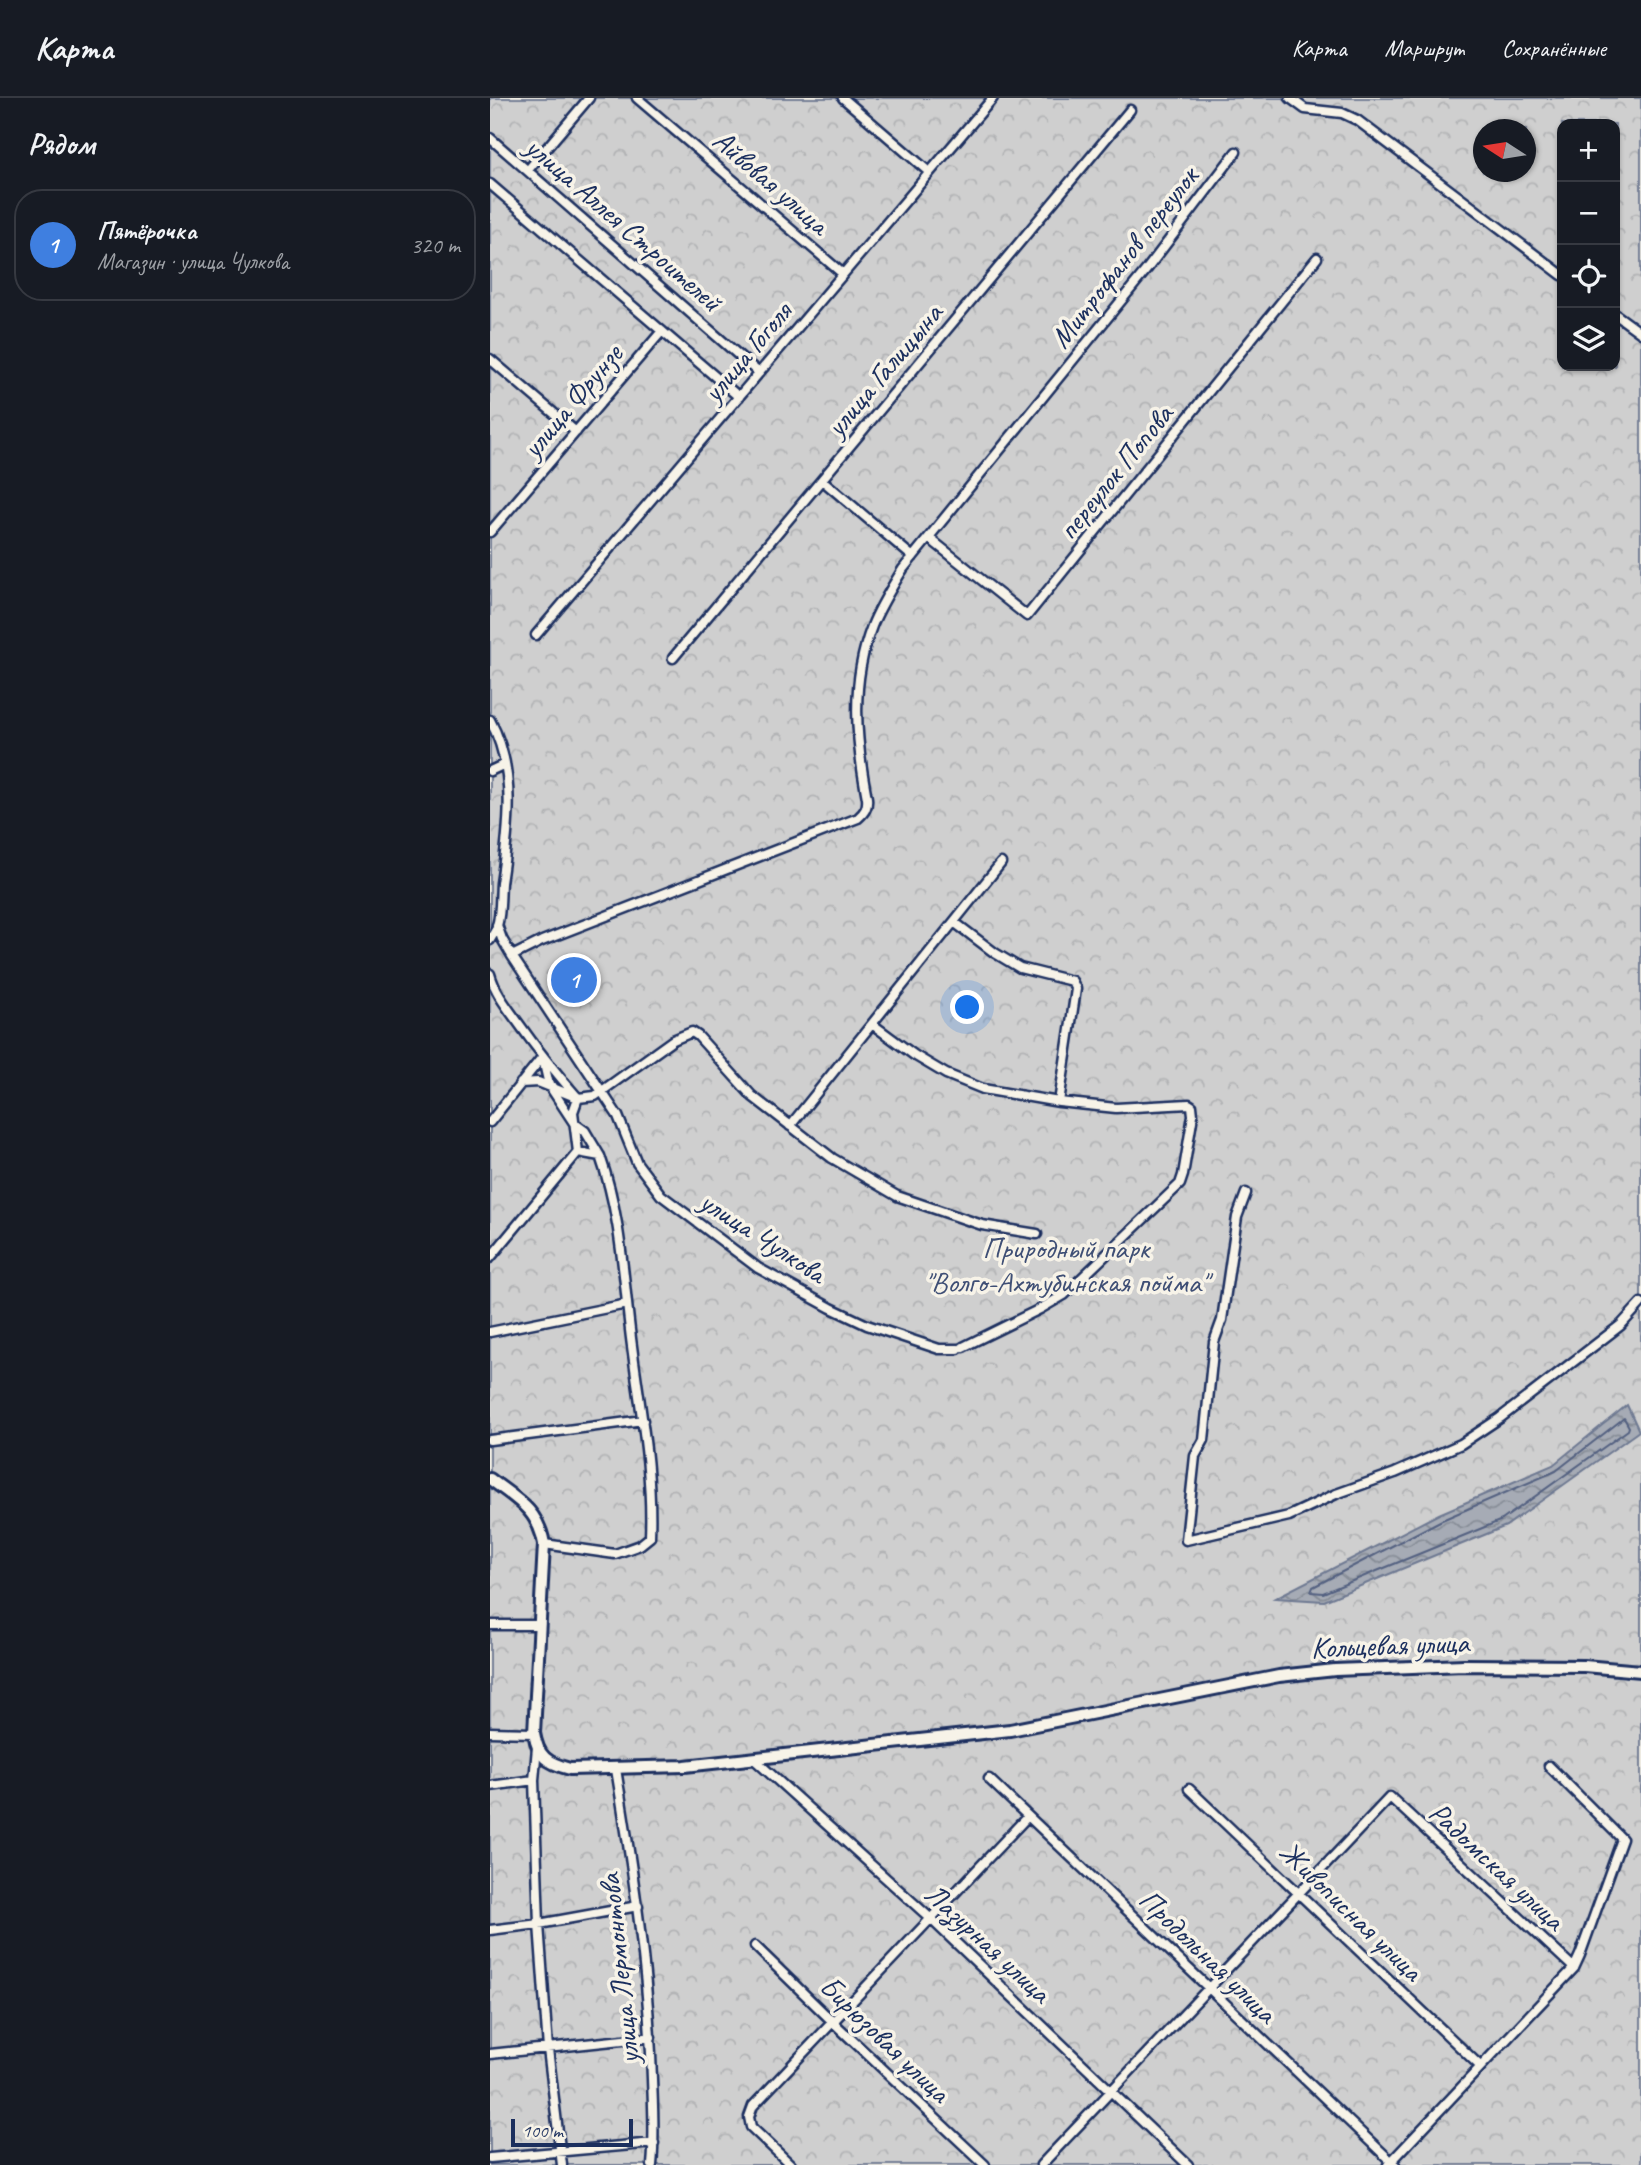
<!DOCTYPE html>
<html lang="ru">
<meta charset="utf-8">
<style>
body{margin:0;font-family:Caveat,sans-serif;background:#242831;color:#f1f3f6}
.controls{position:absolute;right:21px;top:21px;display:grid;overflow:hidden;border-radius:14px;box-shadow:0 2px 5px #0004}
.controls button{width:63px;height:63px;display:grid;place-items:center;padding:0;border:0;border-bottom:2px solid #363941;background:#171b24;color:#f1f3f6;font:35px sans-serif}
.compass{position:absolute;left:983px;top:21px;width:63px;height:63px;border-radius:50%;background:#171b24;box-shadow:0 2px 5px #0004;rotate:282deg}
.scale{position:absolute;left:21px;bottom:18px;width:122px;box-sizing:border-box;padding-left:7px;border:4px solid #1b2f5e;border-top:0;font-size:19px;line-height:24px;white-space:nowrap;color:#1b2f5e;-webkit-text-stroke:5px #f7f3e8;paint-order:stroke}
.you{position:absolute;left:478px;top:910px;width:24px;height:24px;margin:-18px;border:5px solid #fff;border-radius:50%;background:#1a73e8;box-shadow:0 0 0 10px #1a73e833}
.badge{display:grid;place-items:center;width:46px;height:46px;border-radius:50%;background:#1a73e8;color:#fff;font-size:23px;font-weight:700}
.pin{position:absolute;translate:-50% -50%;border:4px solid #fff;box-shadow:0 2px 7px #0006}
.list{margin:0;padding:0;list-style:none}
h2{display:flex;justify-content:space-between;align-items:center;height:91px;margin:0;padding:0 28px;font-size:30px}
h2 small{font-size:23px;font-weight:400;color:#9ea1a6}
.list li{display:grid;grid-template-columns:46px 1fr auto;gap:21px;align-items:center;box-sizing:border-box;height:112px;margin:0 14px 14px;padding:0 14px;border:2px solid #363941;border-radius:28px}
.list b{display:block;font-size:26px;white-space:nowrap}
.list p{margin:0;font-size:23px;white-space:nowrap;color:#9ea1a6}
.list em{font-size:23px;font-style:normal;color:#9ea1a6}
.icon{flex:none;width:38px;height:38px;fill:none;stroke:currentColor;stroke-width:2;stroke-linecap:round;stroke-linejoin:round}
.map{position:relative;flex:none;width:1151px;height:2067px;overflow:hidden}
header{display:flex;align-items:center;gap:42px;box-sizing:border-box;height:98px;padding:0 35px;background:#171b24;border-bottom:2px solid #363941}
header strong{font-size:33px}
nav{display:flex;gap:38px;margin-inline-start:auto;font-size:24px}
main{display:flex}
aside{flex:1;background:#171b24}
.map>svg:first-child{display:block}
</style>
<header>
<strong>Карта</strong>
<nav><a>Карта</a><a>Маршрут</a><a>Сохранённые</a></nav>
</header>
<main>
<aside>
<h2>Рядом<small></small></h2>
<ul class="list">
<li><span class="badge" style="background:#3f7fe0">1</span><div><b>Пятёрочка</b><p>Магазин · улица Чулкова</p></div><em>320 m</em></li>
</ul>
</aside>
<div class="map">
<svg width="1151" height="2067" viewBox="0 0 1151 2067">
<defs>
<pattern id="park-crowns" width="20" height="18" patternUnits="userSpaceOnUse" patternTransform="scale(1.75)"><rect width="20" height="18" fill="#cfcfcf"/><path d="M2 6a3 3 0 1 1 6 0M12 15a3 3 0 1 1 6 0" fill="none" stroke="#b1b2b4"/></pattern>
<pattern id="water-waves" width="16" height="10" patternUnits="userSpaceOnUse" patternTransform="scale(1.75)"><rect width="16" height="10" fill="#a6abb5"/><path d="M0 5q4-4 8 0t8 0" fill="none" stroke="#868c96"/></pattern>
</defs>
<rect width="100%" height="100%" fill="#eeebe2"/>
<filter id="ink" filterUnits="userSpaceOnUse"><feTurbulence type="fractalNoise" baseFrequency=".0143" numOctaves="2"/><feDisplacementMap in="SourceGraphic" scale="14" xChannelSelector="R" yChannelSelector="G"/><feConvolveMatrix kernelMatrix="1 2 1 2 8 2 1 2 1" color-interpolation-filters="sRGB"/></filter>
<g filter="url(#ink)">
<!-- park -->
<path fill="url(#park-crowns)" stroke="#757f96" stroke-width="2" fill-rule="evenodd" d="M0,0H1151V2067H0ZM1072,26H1125V268H1072ZM993,32H1036V74H993Z"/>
<!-- water -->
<path fill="url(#water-waves)" stroke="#6e7992" stroke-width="2" d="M1137,1307L1149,1333L1016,1428L834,1503L785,1500L949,1416L1063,1367Z"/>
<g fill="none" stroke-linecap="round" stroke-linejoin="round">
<!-- shore -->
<path stroke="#536181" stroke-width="2" d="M1134,1320L1139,1329L1138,1332L1012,1422L833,1495L821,1494L823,1489L952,1422L1066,1373Z"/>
<!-- minor casing -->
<g stroke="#1b2f5e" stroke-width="13">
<path id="minor" d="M147,0L353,176
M353,0L439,74
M800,0L815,11L852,15L867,22L1072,177
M0,40L269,275
M38,72L99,0
M0,86L249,299
M1125,216L1151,235
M0,261L86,334
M332,382L423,459
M0,434L172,233
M439,440L537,518L827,160
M46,537L503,0
M183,560L640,12
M0,622C27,672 19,731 11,785C10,799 11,815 7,828C6,833 2,838 0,842
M0,673L15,666
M464,824L505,855L530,870L582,883L586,891L569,1004
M7,827L12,841L22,858L128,1018L147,1065L171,1097L268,1170L341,1210L377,1227L449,1251H468
M22,858L52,843L368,720C375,714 378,709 377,700C366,642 360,585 382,528C390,508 402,489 413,471L657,171L746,54
M0,876C5,894 16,908 27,923C46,950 66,975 88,1000L83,1014L88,1054L110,1058C130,1114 133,1173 140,1232C148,1301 163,1369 160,1439L150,1447L125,1456L54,1446
M382,926L424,957L456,976L493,991L569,1004L626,1010L699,1006L702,1008L703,1017L693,1077L690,1086L574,1197L550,1211L473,1249
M53,961L59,987L84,1025L95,1033L110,1058
M31,985L48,984L88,1000L105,998L183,942L202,934L208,938L262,998L342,1060L407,1098L492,1127L547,1136
M0,1024L53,958
M300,1028L511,765
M756,1095L747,1119L732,1222L724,1244L714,1342L705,1358L696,1442L799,1418L846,1396L905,1375L971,1346L1010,1320L1131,1227L1151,1205
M0,1160L88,1054
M0,1234L137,1206
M0,1342L153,1322
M0,1527H49
M0,1634L44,1635
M47,1649L44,1682L49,1826L58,1951L72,2067
M264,1661L440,1820L698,2067
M126,1671C143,1774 159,1877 162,1981C163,2010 165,2038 162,2067
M499,1681L905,2067
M0,1688L44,1682
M699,1691L990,1968
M0,1832L49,1826L148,1808
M265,1848L344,1925L495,2067
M0,1956L161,1939
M0,2060L164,2045
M301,2067L261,2029L259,2019L263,2008L538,1718
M551,2067L900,1699L1084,1870
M898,2067L1084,1870L1090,1857L1132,1741L1059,1668"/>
</g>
<!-- tertiary casing -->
<g stroke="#1b2f5e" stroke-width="16">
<path id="tertiary" d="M0,1381C26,1401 48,1411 54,1446L44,1635C48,1659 57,1665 80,1671L195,1668L520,1632L789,1578L845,1572L974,1567L1094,1568L1151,1573"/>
</g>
<!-- minor -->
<use href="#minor" stroke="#f7f3e8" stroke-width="8"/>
<!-- tertiary -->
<use href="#tertiary" stroke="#f7f3e8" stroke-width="10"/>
</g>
</g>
<g text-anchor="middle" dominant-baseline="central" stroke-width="7" stroke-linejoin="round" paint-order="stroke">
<!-- street labels -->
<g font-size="30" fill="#1b2f5e" stroke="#f7f3e8">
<text transform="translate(281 84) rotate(41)">Айвовая улица</text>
<text transform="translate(134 126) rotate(41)">улица Аллея Строителей</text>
<text transform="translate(634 159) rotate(-52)">Митрофанов переулок</text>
<text transform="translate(257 254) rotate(-50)">улица Гоголя</text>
<text transform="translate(394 272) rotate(-50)">улица Галицына</text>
<text transform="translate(82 303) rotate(-50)">улица Фрунзе</text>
<text transform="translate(625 374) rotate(-51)">переулок Попова</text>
<text transform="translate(273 1139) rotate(33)">улица Чулкова</text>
<text transform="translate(900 1547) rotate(-2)">Кольцевая улица</text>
<text transform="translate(1007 1768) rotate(43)">Радомская улица</text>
<text transform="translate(861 1813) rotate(44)">Живописная улица</text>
<text transform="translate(498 1845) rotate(43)">Лазурная улица</text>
<text transform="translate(718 1858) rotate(44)">Продольная улица</text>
<text transform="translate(129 1871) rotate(-96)">улица Лермонтова</text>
<text transform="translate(395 1941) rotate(44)">Бирюзовая улица</text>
</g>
<!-- park labels -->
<g font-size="30" fill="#3f4f75" stroke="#f7f3e8">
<text x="576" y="1150">Природный парк<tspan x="576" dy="34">"Волго-Ахтубинская пойма"</tspan></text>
</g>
</g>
</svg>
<div class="controls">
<button>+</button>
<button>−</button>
<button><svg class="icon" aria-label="locate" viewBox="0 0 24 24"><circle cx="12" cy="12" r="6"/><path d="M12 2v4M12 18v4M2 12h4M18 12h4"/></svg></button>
<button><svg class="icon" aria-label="layers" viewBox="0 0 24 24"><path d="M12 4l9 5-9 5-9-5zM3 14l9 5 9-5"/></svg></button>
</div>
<svg class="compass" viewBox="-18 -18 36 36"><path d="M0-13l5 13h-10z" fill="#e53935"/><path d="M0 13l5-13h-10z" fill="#9ea1a6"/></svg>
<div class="scale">100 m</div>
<div class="you"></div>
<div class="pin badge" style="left:84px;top:882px;background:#3f7fe0">1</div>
</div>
</main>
